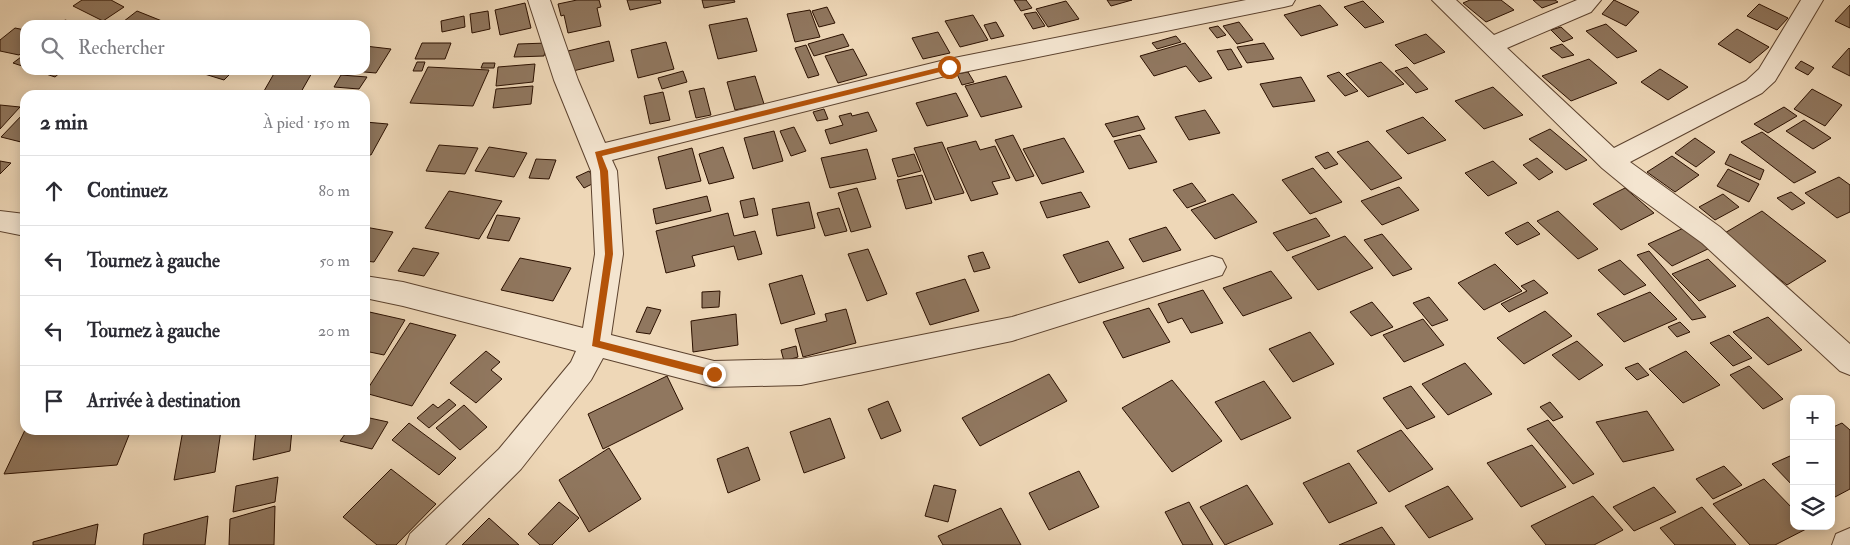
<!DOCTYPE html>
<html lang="fr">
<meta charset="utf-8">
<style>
body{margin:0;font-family:"IM FELL Double Pica",serif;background:#f7f7f7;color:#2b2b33}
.controls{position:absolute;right:15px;bottom:15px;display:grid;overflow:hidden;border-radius:10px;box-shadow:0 2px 12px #0003}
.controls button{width:45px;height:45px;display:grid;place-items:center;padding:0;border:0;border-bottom:1px solid #e1e1e2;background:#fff;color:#2b2b33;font:25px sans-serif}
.stop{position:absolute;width:15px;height:15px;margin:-11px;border:4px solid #b45309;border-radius:50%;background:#fff}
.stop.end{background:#b45309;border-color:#fff;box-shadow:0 1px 5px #0008}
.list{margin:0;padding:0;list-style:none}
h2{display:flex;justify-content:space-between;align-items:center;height:65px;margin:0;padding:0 20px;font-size:21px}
h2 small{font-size:16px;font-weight:400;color:#7c7c81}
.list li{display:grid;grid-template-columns:32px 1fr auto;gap:15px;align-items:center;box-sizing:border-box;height:70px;padding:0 20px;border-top:1px solid #e1e1e2}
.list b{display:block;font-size:19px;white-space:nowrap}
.list em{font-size:16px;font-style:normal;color:#7c7c81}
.icon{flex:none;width:28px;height:28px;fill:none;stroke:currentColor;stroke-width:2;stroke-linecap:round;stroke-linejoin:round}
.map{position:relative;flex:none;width:1850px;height:545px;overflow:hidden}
.search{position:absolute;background:#fff;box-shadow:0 2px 12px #0003;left:20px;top:20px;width:350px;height:55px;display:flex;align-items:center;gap:12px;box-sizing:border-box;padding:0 18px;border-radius:15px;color:#7c7c81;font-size:19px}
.panel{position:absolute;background:#fff;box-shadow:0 2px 12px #0003;left:20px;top:90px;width:350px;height:345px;border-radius:15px}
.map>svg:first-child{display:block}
</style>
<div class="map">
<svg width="1850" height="545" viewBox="0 0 1850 545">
<rect width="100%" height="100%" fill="#eed7b7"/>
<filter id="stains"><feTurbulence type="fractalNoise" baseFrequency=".004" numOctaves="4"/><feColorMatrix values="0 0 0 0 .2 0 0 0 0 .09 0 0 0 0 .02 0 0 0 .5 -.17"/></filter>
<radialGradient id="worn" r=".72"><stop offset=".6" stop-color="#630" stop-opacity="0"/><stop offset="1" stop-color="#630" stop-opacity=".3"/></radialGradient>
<!-- building -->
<path fill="#90775f" stroke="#2b1000" d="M82,0H111L124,7L103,21L73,6Z
M577,0H599L601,7L597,8L601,26L568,33L564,15L561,16L558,4Z
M627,0H660L661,3L630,10Z
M702,0H734L735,2L704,8Z
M1014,0H1026L1032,8L1021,11Z
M1107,0H1132L1111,6Z
M1470,0H1501L1514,10L1486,22L1463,3Z
M1533,0H1555L1558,2L1542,8Z
M1614,0L1639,12L1626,26L1602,14Z
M1066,1L1079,19L1048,27L1036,9Z
M1363,1L1384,22L1365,28L1344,7Z
M525,3L531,28L500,35L495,10Z
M1759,4L1788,18L1777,30L1747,16Z
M1320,5L1338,25L1301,36L1284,15Z
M1850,5V28L1835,21Z
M827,7L835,23L819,27L812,11Z
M810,10L820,37L795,42L787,14Z
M137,11L162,21L156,25H119Z
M488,11L490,29L472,33L470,14Z
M1036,12L1045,26L1033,29L1024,14Z
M973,15L988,40L960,47L945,21Z
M464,16L465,27L442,32L441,21Z
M747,18L757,51L718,59L709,25Z
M65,20L83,25H59Z
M996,22L1004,36L991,39L984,25Z
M1239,22L1253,40L1237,44L1223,26Z
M1606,24L1637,51L1617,58L1586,31Z
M1218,26L1226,35L1217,38L1209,28Z
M1561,27L1573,38L1563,42L1551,30Z
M15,28L25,30V50L19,55L0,51V40Z
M1737,29L1769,47L1750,63L1718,44Z
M938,32L950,53L923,59L912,38Z
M843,34L849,46L814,56L808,44Z
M1426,34L1445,52L1414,64L1395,45Z
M1176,36L1181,42L1157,49L1152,43Z
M609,41L614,61L573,71L568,51Z
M666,42L674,69L638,78L631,50Z
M422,43H451L445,59H415Z
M547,43L544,56L514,57L518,44Z
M1185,43L1212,78L1199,82L1186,66L1154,76L1140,56Z
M1264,43L1274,59L1247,63L1237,47Z
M1562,44L1574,55L1562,58L1550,48Z
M806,45L819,75L808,78L795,48Z
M365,46L391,49L376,73L341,70H365Z
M1849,48L1850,49V76L1832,67Z
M853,49L867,75L838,83L825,56Z
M1231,49L1242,67L1228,70L1217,51Z
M25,54V67L13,63Z
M1589,59L1617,83L1571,101L1542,76Z
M1801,61L1814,68L1808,75L1795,68Z
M417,62H425L422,71H413Z
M1381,62L1404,84L1368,97L1346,74Z
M483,63H495L494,68H481Z
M535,64L533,82L496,86L498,67Z
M428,67L489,70L473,106L410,103Z
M1407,67L1428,89L1416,93L1395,71Z
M1660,69L1688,87L1668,100L1641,82Z
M34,70H63L55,77Z
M200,70H234L224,80L198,72Z
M276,70H291L313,71L301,92L264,91Z
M683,71L687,82L662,89L658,78Z
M968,72L974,82L962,85L957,74Z
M1339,72L1358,91L1345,96L1327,76Z
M341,75L367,77L359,89L334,87Z
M755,76L764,104L735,110L727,82Z
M1006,76L1022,107L981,117L965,86Z
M1301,77L1315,101L1273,107L1260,84Z
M533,86L531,104L493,108L496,89Z
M1493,87L1523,115L1484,129L1455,101Z
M704,88L711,115L696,118L689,91Z
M1812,89L1842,105L1825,126L1794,109Z
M663,92L670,120L650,124L644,96Z
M956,93L968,116L927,126L916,103Z
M0,105L20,107L0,129Z
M1784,107L1797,116L1768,133L1754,124Z
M824,109L828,119L817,121L813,112Z
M1205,110L1220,133L1189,140L1175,117Z
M25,112V143L1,137Z
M868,112L877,131L830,144L825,130L843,125L839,116L851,113L852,116Z
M1138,116L1145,129L1113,137L1105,124Z
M1423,117L1446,140L1408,154L1386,131Z
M1804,120L1831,138L1813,149L1786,131Z
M365,122L388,124L371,155L365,154Z
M794,127L806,151L791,156L780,131Z
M1550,129L1587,160L1566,170L1529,139Z
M774,131L783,161L753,169L744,138Z
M1762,132L1816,172L1794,183L1741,142Z
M1013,135L1034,176L1016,181L995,140Z
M1140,135L1157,162L1129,169L1114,141Z
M1064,138L1084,172L1042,184L1023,149Z
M1695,138L1715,152L1696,167L1675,153Z
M976,141L980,150L995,146L1010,178L992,182L998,194L971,201L947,148Z
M1368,141L1402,178L1371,190L1337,152Z
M942,142L964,193L935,200L914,148Z
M439,145L478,148L465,174L426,171Z
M489,147L527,153L514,177L475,171Z
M723,147L734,178L709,184L699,154Z
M692,148L701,181L666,189L658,157Z
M867,149L876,179L830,188L821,158Z
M1328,152L1338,164L1325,169L1315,157Z
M914,154L921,171L898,177L892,159Z
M1730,154L1764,170L1760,180L1725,164Z
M1672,156L1699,175L1675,192L1647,172Z
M1537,158L1553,172L1539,180L1523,165Z
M536,159L556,160L549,179L529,178Z
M0,161L11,163L0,174Z
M1493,161L1517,183L1488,196L1465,173Z
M1313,168L1342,202L1310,214L1282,180Z
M1728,169L1759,184L1749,202L1717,186Z
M589,171L596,182L584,188L576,177Z
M922,175L932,203L906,209L897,180Z
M1839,177L1850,185V212L1837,218L1805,193Z
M1192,183L1206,201L1187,208L1173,190Z
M1399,187L1419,210L1382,225L1361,201Z
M857,188L871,227L851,232L838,193Z
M1625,188L1654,213L1621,230L1593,204Z
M449,191L502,201L479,239L425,228Z
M1081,192L1090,207L1047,218L1040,202Z
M1791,192L1805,203L1792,210L1777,198Z
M1233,194L1257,222L1215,239L1191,210Z
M1723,194L1739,207L1715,220L1699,207Z
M707,196L711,211L656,224L653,209Z
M754,198L758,215L744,218L740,201Z
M809,202L815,228L777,236L772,209Z
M839,208L847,231L825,236L817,213Z
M1558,211L1598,249L1578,259L1537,221Z
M1762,211L1826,261L1787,285L1723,234Z
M728,213L734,236L755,231L762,254L738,260L734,246L692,256L695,266L666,273L656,231Z
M497,215L520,218L509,241L487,238Z
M1316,218L1330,236L1287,251L1273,233Z
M1528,222L1540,234L1517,245L1505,233Z
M365,227L393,232L374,262L365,261Z
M1166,227L1181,250L1143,262L1129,239Z
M1686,227L1710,248L1672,266L1648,244Z
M1382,234L1412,269L1393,276L1364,240Z
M1345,236L1373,268L1318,290L1292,257Z
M1108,241L1124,268L1079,283L1063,255Z
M413,248L439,253L424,276L398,271Z
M868,249L887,294L867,301L848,254Z
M1649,251L1706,317L1692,320L1637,255Z
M983,252L990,268L974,272L968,256Z
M520,258L571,268L553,301L501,290Z
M1708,259L1736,286L1699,301L1672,274Z
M1620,260L1646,285L1624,295L1598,270Z
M1495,264L1522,291L1484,310L1458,283Z
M1271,271L1292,298L1243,316L1223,288Z
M802,275L815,314L781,324L769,284Z
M965,279L979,311L930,325L916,293Z
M1534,280L1548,293L1509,312L1501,304L1527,291L1521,286Z
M1203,290L1223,323L1191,333L1182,318L1168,323L1158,304Z
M720,291L719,307L702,308V292Z
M1650,292L1677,319L1624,342L1597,314Z
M1429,297L1448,320L1432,326L1413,303Z
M1372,302L1393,327L1371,336L1350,312Z
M647,307L661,310L650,334L636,332Z
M1149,308L1170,342L1123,358L1103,322Z
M846,309L856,343L803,357L795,329L827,321L825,314Z
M365,311L405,320L384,355L365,351Z
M1545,311L1572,336L1524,364L1497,338Z
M736,314L738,345L693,352L691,321Z
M1768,317L1802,350L1768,365L1733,332Z
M1423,319L1444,345L1404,362L1383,335Z
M1680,322L1690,332L1677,337L1668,327Z
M410,323L456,335L412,406L365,393Z
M1310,332L1334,364L1293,382L1269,349Z
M1729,335L1752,358L1733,366L1710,343Z
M1577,341L1603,365L1579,380L1552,355Z
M796,346L798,357L784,361L781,350Z
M486,351L500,362L491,370L502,379L476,403L450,383Z
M1686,351L1720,385L1683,403L1649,369Z
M1465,363L1492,394L1448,415L1422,384Z
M1638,363L1649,375L1637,380L1625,368Z
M1749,366L1783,399L1763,409L1730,375Z
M1049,374L1067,401L980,446L962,418Z
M667,376L683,409L603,449L588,414Z
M1172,380L1222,441L1172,472L1122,408Z
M1264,381L1291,418L1241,440L1215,402Z
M1411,386L1435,417L1407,429L1383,398Z
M449,399L456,405L429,428L417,418L433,404L438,408Z
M888,401L901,431L881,439L868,409Z
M1550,402L1563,417L1553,421L1540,407Z
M464,405L487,427L460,450L436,428Z
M1647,411L1674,450L1623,462L1596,422Z
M365,417L388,422L372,449L340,441L348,430H365Z
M830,418L845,458L804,473L790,432Z
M1548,420L1594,474L1573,484L1527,429Z
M409,423L456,458L439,475L392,440Z
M1842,423L1850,430V489L1835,497L1831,493V428Z
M25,430H131L117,465L4,474Z
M183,430H221L215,472L174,480Z
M256,430H292L290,451L253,460Z
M1401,430L1433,469L1389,492L1357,451Z
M1532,445L1566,487L1521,507L1487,463Z
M748,447L760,480L728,493L717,459Z
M609,448L641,499L589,532L559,480Z
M1790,456L1794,460V487L1772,464Z
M1349,463L1377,503L1329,523L1303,483Z
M1724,466L1742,485L1713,499L1696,479Z
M391,469L436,504L396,545H377L343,517Z
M1079,471L1099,507L1049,530L1029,493Z
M278,477L275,502L233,512L236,486Z
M1764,479L1794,510V526L1810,527L1775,545H1750L1713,504Z
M934,485L956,490L948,522L925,516Z
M1247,485L1273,524L1225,545L1200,507Z
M1448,486L1473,519L1429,538L1405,506Z
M1654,487L1676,512L1634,531L1613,507Z
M1593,496L1623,530L1594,545H1546L1531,526Z
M559,502L579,518L552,545H540L528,534Z
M1189,502L1213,545H1183L1165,512Z
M275,506L274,545H229L230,519Z
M1702,507L1736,545H1675L1660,528Z
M1001,508L1021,545H943L938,536Z
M208,516L205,545H143L144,534Z
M489,518L519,545H462Z
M98,524L95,545H33V542Z
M1382,527L1395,545H1339Z"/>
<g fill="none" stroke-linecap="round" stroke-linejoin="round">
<!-- minor casing -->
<g stroke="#5c422e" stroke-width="2">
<path id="minor" d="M528,0H550L578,80L605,143L949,59L1246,0H1295L1292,5L1284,7L949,75L612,160L617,171L623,254L611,335L714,361L801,359L1012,317L1212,256L1222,259L1226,267L1222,275L1012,341L801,385L714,387L603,358L591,380L521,469L445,545H406L410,534L499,449L571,362L576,351L403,306L365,298V276L403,282L583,328L595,254L591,171L554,80Z
M1432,0H1456L1494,35L1577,0H1601L1591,12L1507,48L1614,148L1746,81L1759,69L1801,0H1823L1775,81L1762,93L1630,162L1720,227L1850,344V375L1840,371L1702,243L1630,191L1602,168Z
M0,211L25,214V236L0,231Z"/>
</g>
<!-- tertiary casing -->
<g stroke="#5c422e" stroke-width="2">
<path id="tertiary" d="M1850,528V545H1832L1836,534Z"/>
</g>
<!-- minor -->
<use href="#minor" fill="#f4e5d0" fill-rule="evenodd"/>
<!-- tertiary -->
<use href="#tertiary" fill="#f4e5d0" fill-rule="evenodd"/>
</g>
<!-- route -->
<path fill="#b45309" d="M949,65L953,67L952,69L602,156L608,171L613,254L600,341L714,370L719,374L714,378L592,346L605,254L600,171L595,152Z"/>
<rect width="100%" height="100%" filter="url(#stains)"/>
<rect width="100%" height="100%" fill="url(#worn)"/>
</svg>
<div class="controls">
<button>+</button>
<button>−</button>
<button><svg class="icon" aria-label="layers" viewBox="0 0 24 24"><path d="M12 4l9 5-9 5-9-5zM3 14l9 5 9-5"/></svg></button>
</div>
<div class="stop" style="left:949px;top:67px"></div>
<div class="stop end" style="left:714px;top:374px"></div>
<div class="search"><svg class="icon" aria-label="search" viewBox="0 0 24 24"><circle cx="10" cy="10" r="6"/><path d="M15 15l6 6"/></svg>Rechercher</div>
<section class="panel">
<h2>2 min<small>À pied · 150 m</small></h2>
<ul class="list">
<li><svg class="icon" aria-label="ahead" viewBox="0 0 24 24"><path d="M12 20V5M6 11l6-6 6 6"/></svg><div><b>Continuez</b></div><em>80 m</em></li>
<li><svg class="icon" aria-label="left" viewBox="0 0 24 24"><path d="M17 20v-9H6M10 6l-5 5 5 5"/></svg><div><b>Tournez à gauche</b></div><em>50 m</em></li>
<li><svg class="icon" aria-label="left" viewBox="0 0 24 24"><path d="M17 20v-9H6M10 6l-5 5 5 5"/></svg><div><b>Tournez à gauche</b></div><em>20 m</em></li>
<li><svg class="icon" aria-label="arrive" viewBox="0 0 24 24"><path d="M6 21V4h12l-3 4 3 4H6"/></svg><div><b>Arrivée à destination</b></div></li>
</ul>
</section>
</div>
